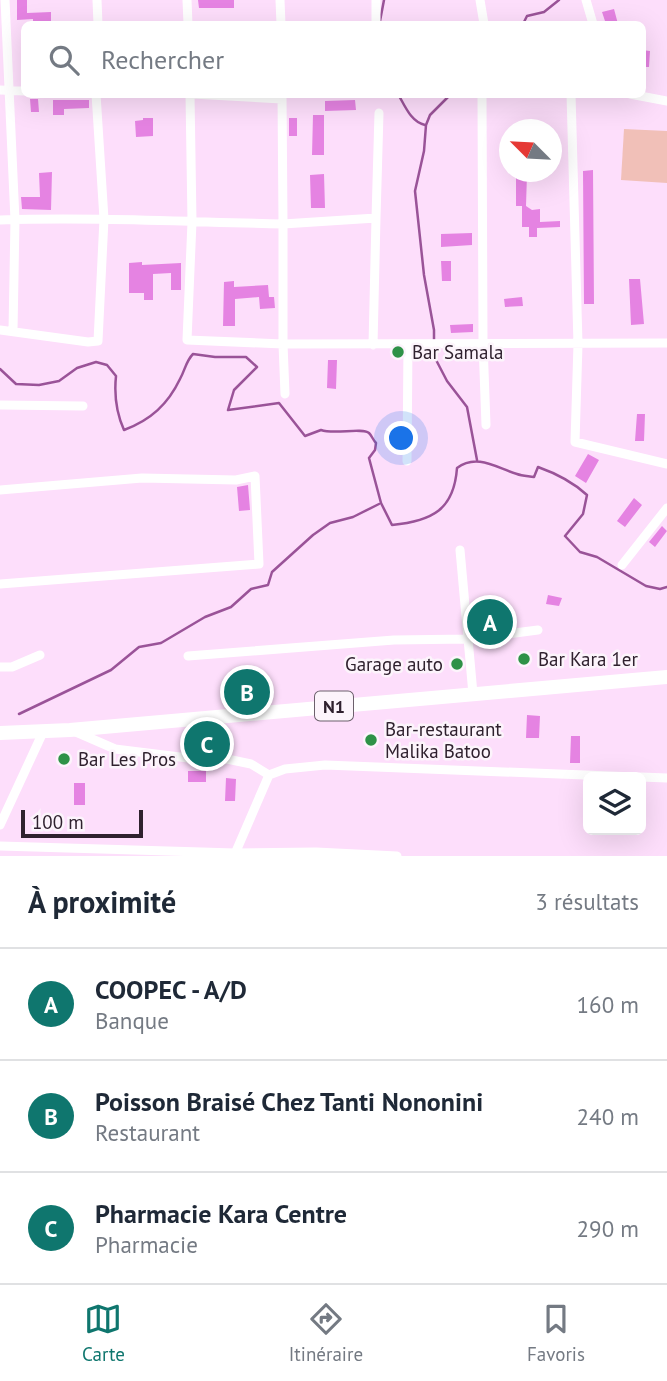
<!DOCTYPE html>
<html lang="fr">
<meta charset="utf-8">
<style>
body{margin:0;font-family:"PT Sans",sans-serif;background:#f2f2f3;color:#1f2937}
.controls{position:absolute;right:21px;bottom:21px;display:grid;overflow:hidden;border-radius:10px;box-shadow:0 7px 28px #0002}
.controls button{width:63px;height:63px;display:grid;place-items:center;padding:0;border:0;border-bottom:2px solid #e0e1e3;background:#fff;color:#1f2937;font:35px sans-serif}
.compass{position:absolute;left:499px;top:119px;width:63px;height:63px;border-radius:50%;background:#fff;box-shadow:0 7px 28px #0002;rotate:294deg}
.scale{position:absolute;left:21px;bottom:18px;width:122px;box-sizing:border-box;padding-left:7px;border:4px solid #2f212e;border-top:0;font-size:19px;line-height:24px;white-space:nowrap;color:#2f212e;-webkit-text-stroke:5px #fcf4fb;paint-order:stroke}
.you{position:absolute;left:402px;top:439px;width:24px;height:24px;margin:-18px;border:5px solid #fff;border-radius:50%;background:#1a73e8;box-shadow:0 0 0 10px #1a73e833}
.badge{display:grid;place-items:center;width:46px;height:46px;border-radius:50%;background:#0f766e;color:#fff;font-size:23px;font-weight:700}
.pin{position:absolute;translate:-50% -50%;border:4px solid #fff;box-shadow:0 2px 7px #0006}
.list{margin:0;padding:0;list-style:none}
h2{display:flex;justify-content:space-between;align-items:center;height:91px;margin:0;padding:0 28px;font-size:30px}
h2 small{font-size:23px;font-weight:400;color:#747a83}
.list li{display:grid;grid-template-columns:46px 1fr auto;gap:21px;align-items:center;box-sizing:border-box;height:112px;padding:0 28px;border-top:2px solid #e0e1e3}
.list b{display:block;font-size:26px;white-space:nowrap}
.list p{margin:0;font-size:23px;white-space:nowrap;color:#747a83}
.list em{font-size:23px;font-style:normal;color:#747a83}
.icon{flex:none;width:38px;height:38px;fill:none;stroke:currentColor;stroke-width:2;stroke-linecap:round;stroke-linejoin:round}
.map{position:relative;flex:none;width:667px;height:856px;overflow:hidden}
.search{position:absolute;background:#fff;box-shadow:0 7px 28px #0002;left:21px;right:21px;top:21px;height:77px;display:flex;align-items:center;gap:18px;box-sizing:border-box;padding:0 24px;border-radius:10px;color:#747a83;font-size:26px}
.sheet{height:427px;background:#fff}
nav{display:flex;justify-content:space-around;align-items:center;box-sizing:border-box;height:98px;border-top:2px solid #e0e1e3;background:#fff;font-size:19px;color:#747a83}
nav a{display:grid;justify-items:center;gap:4px}
nav .on{color:#0f766e}
.map>svg:first-child{display:block}
</style>
<div class="map">
<svg width="667" height="856" viewBox="0 0 667 856">
<rect width="100%" height="100%" fill="#fddefb"/>
<!-- green -->
<path fill="#f1c0b8" d="M624,129L667,131V183L621,180Z"/>
<g fill="none" stroke-linecap="round" stroke-linejoin="round">
<!-- stream -->
<path stroke="#9a5398" stroke-width="2.5" d="M380,21L384,0
M523,24L527,16L544,12L559,0
M398,94C405,106 411,122 425,125
M451,94L430,115L426,125L424,151L415,191L424,275L434,330V356L447,381L467,407L477,460
M0,369L16,384L39,385L59,381L77,368L96,362L107,365L116,376C114,395 116,412 124,430C151,420 168,404 180,379C185,370 186,361 193,354L215,357H246L257,367L234,390L228,410L279,403L305,436L321,430C335,435 361,427 369,433C372,436 373,440 376,443L375,450L369,458L381,503L392,525C432,521 454,510 457,468C477,453 497,468 517,474C522,476 528,476 534,477L538,467C555,473 574,483 587,495L583,514L565,536L580,552L597,557L646,586L660,589L667,587
M19,714L111,670L139,647L161,643L205,617L231,607L251,589L268,585L272,572L313,535L330,523L353,517L379,504"/>
</g>
<!-- building -->
<path fill="#e583e2" d="M17,0H27V13L51,12V22L33,24V19L17,20Z
M198,0H234V8H199Z
M614,9L618,24H606L602,12Z
M642,50L650,51L649,67H642Z
M30,99H38L39,112H31Z
M53,100H89V108L64,109V115H53Z
M355,100L356,110L325,111V101Z
M313,115H324V155H312Z
M143,118H153V136L136,137L135,121L143,120Z
M289,118H297V136H289Z
M593,170L594,304H584L583,171Z
M52,172L51,210L22,209L21,197H40L39,173Z
M324,174L325,208H311L310,175Z
M516,174H527L526,206L532,210L540,209V222L560,221V227L537,228V237H529V227H522V206H516Z
M472,233V245L441,247V234Z
M441,261H451V281H442Z
M142,262V265L181,263V290H171V273L153,274V300H144V293H129V263Z
M629,279H640L644,324L631,325Z
M234,281V287L268,285L269,297H274L275,308L260,309L259,297L235,299V326H223L224,282Z
M522,297L523,306L505,307L504,299Z
M473,324V332L451,333L450,325Z
M328,360H337L336,389L327,388Z
M637,414H645L644,441H635Z
M588,454L599,460L586,483L575,476Z
M248,485L250,510L239,511L237,487Z
M634,498L642,505L625,527L617,521Z
M662,526L667,531L655,547L649,542Z
M548,595L562,598L559,606L546,604Z
M527,715L540,716L539,738H526Z
M571,736H580V763H570Z
M188,771H206V782H188Z
M226,778L236,779L235,801H225Z
M74,783H85V805H74Z"/>
<g fill="none" stroke-linecap="round" stroke-linejoin="round">
<!-- minor -->
<path stroke="#fff" stroke-width="9" d="M5,0L15,220L13,331
M97,0L98,24
M187,0L188,24
M280,0L281,24
M376,0V24
M480,0L484,24
M586,0L593,24
M0,90L24,91
M192,94L282,99
M282,94L283,224L376,218L379,113
M482,94L483,343L486,425
M571,94L578,344L575,442L667,464
M630,94L667,101
M0,220C94,217 189,222 283,224V344L187,340L192,222L190,94
M0,330L88,342L98,341L104,219L96,94
M373,345L376,218
M285,394L283,344L667,343
M0,405L83,406
M407,461L408,345
M0,490L142,478L236,480L255,476L259,564L0,584
M460,550L473,694
M622,565L667,508
M188,656L394,640L468,639L538,630
M0,667H12L40,655
M76,732L115,749L204,760L227,759L251,764L269,775L285,769L325,765L636,777
M641,777L667,778
M0,825L44,730
M0,846L235,853L316,852L397,856
M234,856L269,775"/>
<!-- trunk -->
<path stroke="#fff" stroke-width="14" d="M0,733L70,730L667,677"/>
</g>
<!-- markers -->
<g fill="#2e9247" stroke="#fcf4fb" stroke-width="2.5">
<circle cx="398" cy="352" r="7"/>
<circle cx="524" cy="659" r="7"/>
<circle cx="457" cy="664" r="7"/>
<circle cx="371" cy="740" r="7"/>
<circle cx="64" cy="759" r="7"/>
</g>
<g text-anchor="middle" dominant-baseline="central" stroke-width="5" stroke-linejoin="round" paint-order="stroke">
<!-- shield labels -->
<rect fill="#fcf4fb" stroke="#6c606c" stroke-width="2" x="315" y="691.5" width="38" height="29" rx="5"/>
<g font-size="18" font-weight="bold" fill="#2f212e">
<text x="334" y="706">N1</text>
</g>
<!-- poi labels -->
<g font-size="19" fill="#2f212e" stroke="#fcf4fb" text-anchor="start">
<text x="412" y="352">Bar Samala</text>
<text x="538" y="659">Bar Kara 1er</text>
<text x="443" y="664" text-anchor="end">Garage auto</text>
<text x="385" y="729">Bar-restaurant<tspan x="385" dy="22">Malika Batoo</tspan></text>
<text x="78" y="759">Bar Les Pros</text>
</g>
</g>
</svg>
<div class="controls">
<button><svg class="icon" aria-label="layers" viewBox="0 0 24 24"><path d="M12 4l9 5-9 5-9-5zM3 14l9 5 9-5"/></svg></button>
</div>
<svg class="compass" viewBox="-18 -18 36 36"><path d="M0-13l5 13h-10z" fill="#e53935"/><path d="M0 13l5-13h-10z" fill="#747a83"/></svg>
<div class="scale">100 m</div>
<div class="you"></div>
<div class="pin badge" style="left:490px;top:622px">A</div>
<div class="pin badge" style="left:247px;top:692px">B</div>
<div class="pin badge" style="left:207px;top:744px">C</div>
<div class="search"><svg class="icon" aria-label="search" viewBox="0 0 24 24"><circle cx="10" cy="10" r="6"/><path d="M15 15l6 6"/></svg>Rechercher</div>
</div>
<section class="sheet">
<h2>À proximité<small>3 résultats</small></h2>
<ul class="list">
<li><span class="badge">A</span><div><b>COOPEC - A/D</b><p>Banque</p></div><em>160 m</em></li>
<li><span class="badge">B</span><div><b>Poisson Braisé Chez Tanti Nononini</b><p>Restaurant</p></div><em>240 m</em></li>
<li><span class="badge">C</span><div><b>Pharmacie Kara Centre</b><p>Pharmacie</p></div><em>290 m</em></li>
</ul>
</section>
<nav>
<a class="on"><svg class="icon" aria-label="map" viewBox="0 0 24 24"><path d="M3 6l6-2 6 2 6-2v14l-6 2-6-2-6 2zM9 4v14M15 6v14"/></svg>Carte</a>
<a><svg class="icon" aria-label="directions" viewBox="0 0 24 24"><path d="M12 3l9 9-9 9-9-9zM9 14v-3h6M13 9l2 2-2 2"/></svg>Itinéraire</a>
<a><svg class="icon" aria-label="saved" viewBox="0 0 24 24"><path d="M7 4h10v16l-5-4-5 4z"/></svg>Favoris</a>
</nav>
